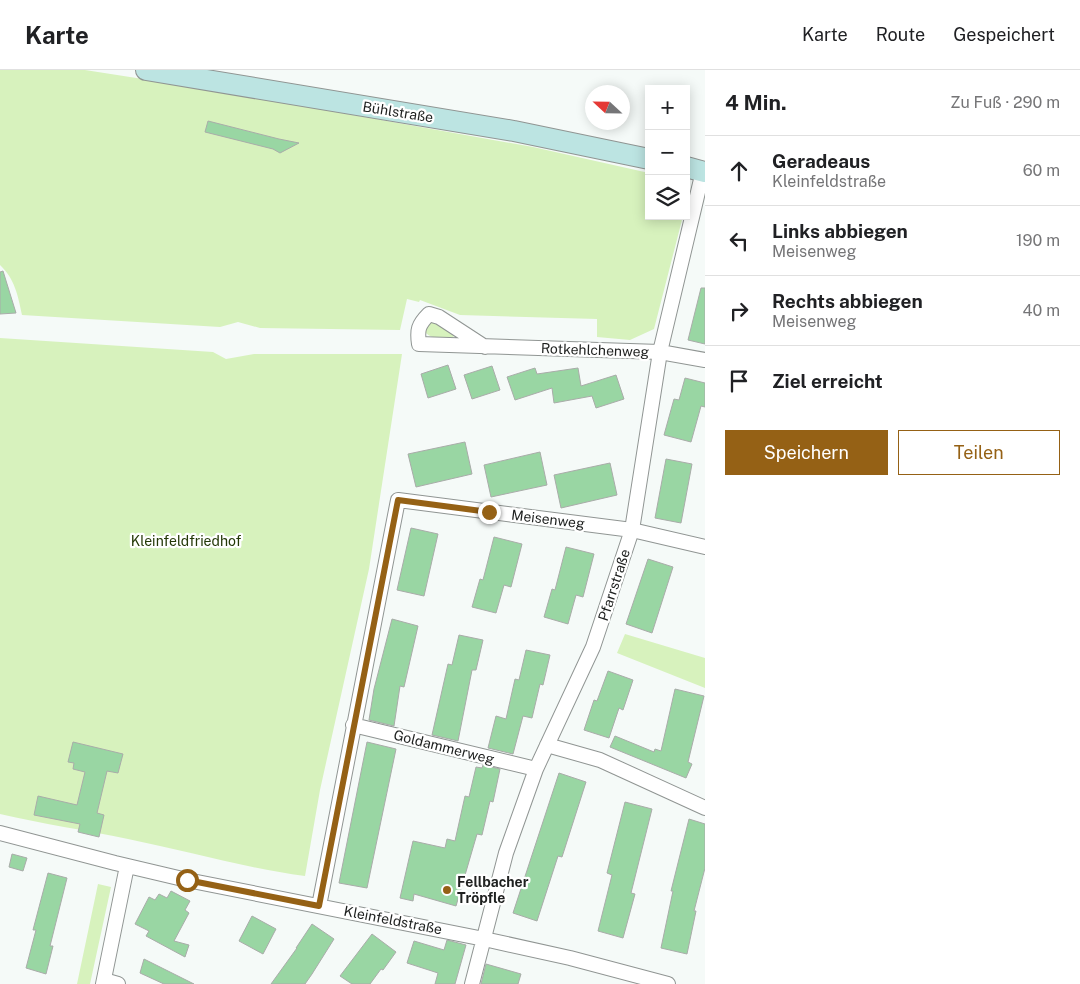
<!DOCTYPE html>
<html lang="de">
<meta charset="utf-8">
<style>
body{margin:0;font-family:"Public Sans",sans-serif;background:#f2f2f2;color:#202124}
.controls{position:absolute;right:15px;top:15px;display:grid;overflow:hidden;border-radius:0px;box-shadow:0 2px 12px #0003}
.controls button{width:45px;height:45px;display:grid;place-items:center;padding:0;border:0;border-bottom:1px solid #e0e0e0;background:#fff;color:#202124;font:25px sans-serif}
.compass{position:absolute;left:585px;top:15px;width:45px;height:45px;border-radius:50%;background:#fff;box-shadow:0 2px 12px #0003;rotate:292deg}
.stop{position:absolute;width:15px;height:15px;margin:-11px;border:4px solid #956115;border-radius:50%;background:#fff}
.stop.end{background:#956115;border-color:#fff;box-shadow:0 1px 5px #0008}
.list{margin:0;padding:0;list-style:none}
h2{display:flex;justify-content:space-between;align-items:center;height:65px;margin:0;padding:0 20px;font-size:21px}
h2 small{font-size:16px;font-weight:400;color:#757577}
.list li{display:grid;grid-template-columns:32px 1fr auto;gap:15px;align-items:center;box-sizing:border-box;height:70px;padding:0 20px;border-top:1px solid #e0e0e0}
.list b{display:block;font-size:19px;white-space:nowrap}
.list p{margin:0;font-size:16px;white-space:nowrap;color:#757577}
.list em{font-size:16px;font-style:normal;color:#757577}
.actions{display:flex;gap:10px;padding:15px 20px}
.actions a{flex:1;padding:11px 0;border:1px solid #956115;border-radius:0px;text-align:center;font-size:18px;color:#956115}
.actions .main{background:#956115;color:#fff}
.icon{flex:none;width:28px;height:28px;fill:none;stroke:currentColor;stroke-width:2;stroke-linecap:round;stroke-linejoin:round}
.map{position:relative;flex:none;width:705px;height:914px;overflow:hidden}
header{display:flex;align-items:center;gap:30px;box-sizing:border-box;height:70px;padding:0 25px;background:#fff;border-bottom:1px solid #e0e0e0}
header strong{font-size:24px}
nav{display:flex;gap:28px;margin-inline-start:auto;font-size:18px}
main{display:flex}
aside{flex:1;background:#fff}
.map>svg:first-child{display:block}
</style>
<header>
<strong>Karte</strong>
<nav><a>Karte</a><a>Route</a><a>Gespeichert</a></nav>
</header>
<main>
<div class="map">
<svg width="705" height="914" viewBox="0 0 705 914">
<rect width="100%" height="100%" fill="#f5faf8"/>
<!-- green -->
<path fill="#d7f2bd" d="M0,0H85L207,19L533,77L649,103V146H683L654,259L630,270L597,267V249L460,245L420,230L419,232L407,229L400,260L260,258L238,252L220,257L22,245C18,226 15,209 0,195Z
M431,252H436L454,264V266L452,268C442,268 432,270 425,262L427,254Z
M0,268L213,282L226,289L254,284H402L369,499L320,720L305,806C245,798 187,781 128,769C86,760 42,754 0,744Z
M625,564L705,588V618L617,583Z
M98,814L111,817L90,914H77Z"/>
<!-- building -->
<path fill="#99d6a3" stroke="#a9aca9" d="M208,51L279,69L299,73L280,83L273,79L205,62Z
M3,201L16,243L0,244V202Z
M701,218H705V274L688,270Z
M448,295L456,319L428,328L421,304Z
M492,296L500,320L472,329L464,305Z
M535,298L537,304L578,298L581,316L616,305L624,329L596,338L592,326L554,333L552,318L515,330L507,307Z
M685,308L705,313V337L701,336L691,372L664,365L674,329L679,330Z
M465,372L472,404L416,417L408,384Z
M540,382L547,415L491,427L484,395Z
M666,389L692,394L681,453L655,448Z
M610,393L617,425L561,438L554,405Z
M411,458L438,464L424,526L397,520Z
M494,467L522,474L511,517L504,515L496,543L472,537L480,509L483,510Z
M566,477L594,484L583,527L576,525L568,554L544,547L552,519L555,520Z
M648,489L673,497L652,563L626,554Z
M392,549L418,556L404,617L400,616L394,656L369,650L374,619Z
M459,565L483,570L476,600H472L458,671L432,665L448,594L452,595Z
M526,580L550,585L543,615L540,614L532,648L523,646L513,684L488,678L496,646L506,649L515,609L519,610Z
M608,601L633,610L623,640L619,638L609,668L584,660L594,630L597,631Z
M675,619L704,626L688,692L692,694L686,708L610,677L615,666L654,682L655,679L661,681Z
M73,672L123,684L118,703L107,701L97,743L104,745L99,767L78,762L80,754L34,745L38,726L77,735L85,702L73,699L74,693L68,692Z
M367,672L396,679L367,818L339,813Z
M483,695L500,699L493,732L490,731L482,765L477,764L456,836L414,824L413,831L400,828L413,771L445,778L447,769L455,771L465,726L469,727L476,697L482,698Z
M559,703L586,712L562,787L558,786L537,851L513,843Z
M625,732L652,739L631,823L635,824L623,868L598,861L612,805L607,803Z
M689,749L705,754V798L694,841H696L687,884L661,878L673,821H671Z
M12,784L27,788L23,801L9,797Z
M48,803L67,808L50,876H53L46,904L26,898L36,860H33Z
M171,821L190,831L185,840L189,843L174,871L189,875L185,887L146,866L149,861L135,854L149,827L155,830L159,824L167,828Z
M252,846L276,859L263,884L239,871Z
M312,854L334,869L312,904L305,914H271L297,878H296Z
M372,864L396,882L383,900L381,899L370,914H352L340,906Z
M447,870L466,875L455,914H435L438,903L407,893L414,871L444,880Z
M144,889L194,914H164L140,903Z
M486,894L521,904L518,914H481Z"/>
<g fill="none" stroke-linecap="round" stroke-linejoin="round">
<!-- minor casing -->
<g stroke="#909593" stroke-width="16">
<path id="minor" d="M485,277L439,247L429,244C418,255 417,260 419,274L660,282L705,290
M353,655L536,699
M547,675L600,690L705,738
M0,763L115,793L187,810L484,869L570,888L668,914
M319,836L398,430L632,460L705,477
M104,910L118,914
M103,914L127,796
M472,914L506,783L536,699L593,577L632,460L660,282L703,101"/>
</g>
<!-- secondary casing -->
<g stroke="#909593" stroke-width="22">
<path id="secondary" d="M146,0L514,61L649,89
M686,97L705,102"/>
</g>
<!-- minor -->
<use href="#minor" stroke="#fff" stroke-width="14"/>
<!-- secondary -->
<use href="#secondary" stroke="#bce4e2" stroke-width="20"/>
</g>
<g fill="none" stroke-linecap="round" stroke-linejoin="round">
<!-- route -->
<path stroke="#956115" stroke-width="6" d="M187,810L319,836L398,430L489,442"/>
</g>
<!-- markers -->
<circle fill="#956115" stroke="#fff" stroke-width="2" cx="447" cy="820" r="5"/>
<g text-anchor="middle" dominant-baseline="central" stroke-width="4.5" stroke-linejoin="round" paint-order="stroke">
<!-- street labels -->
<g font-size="14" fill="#1e201f" stroke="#fff">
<text transform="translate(398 42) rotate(9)">Bühlstraße</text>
<text transform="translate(595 280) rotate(2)">Rotkehlchenweg</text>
<text transform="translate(548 449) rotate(7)">Meisenweg</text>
<text transform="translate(614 515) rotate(-72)">Pfarrstraße</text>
<text transform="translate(444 677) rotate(14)">Goldammerweg</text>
<text transform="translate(393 850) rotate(11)">Kleinfeldstraße</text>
</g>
<!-- park labels -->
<g font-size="14" fill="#243807" stroke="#fff">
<text x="186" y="471">Kleinfeldfriedhof</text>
</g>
<!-- poi labels -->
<g font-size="14" font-weight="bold" fill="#1e201f" stroke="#fff" text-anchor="start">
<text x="457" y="812">Fellbacher<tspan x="457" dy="16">Tröpfle</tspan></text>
</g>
</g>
</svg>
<div class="controls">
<button>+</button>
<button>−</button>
<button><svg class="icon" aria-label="layers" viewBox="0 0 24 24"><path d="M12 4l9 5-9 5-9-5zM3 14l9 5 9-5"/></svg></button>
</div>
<svg class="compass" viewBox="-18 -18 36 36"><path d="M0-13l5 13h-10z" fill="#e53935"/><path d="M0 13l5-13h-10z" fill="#757577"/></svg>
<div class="stop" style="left:187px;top:810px"></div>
<div class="stop end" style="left:489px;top:442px"></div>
</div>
<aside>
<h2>4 Min.<small>Zu Fuß · 290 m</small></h2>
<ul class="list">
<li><svg class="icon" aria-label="ahead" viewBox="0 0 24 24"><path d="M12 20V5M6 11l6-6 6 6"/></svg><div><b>Geradeaus</b><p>Kleinfeldstraße</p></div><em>60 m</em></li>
<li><svg class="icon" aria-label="left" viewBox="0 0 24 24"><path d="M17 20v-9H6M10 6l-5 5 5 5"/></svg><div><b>Links abbiegen</b><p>Meisenweg</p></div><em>190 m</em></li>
<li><svg class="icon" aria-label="right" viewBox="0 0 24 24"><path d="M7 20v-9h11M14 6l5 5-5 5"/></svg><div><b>Rechts abbiegen</b><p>Meisenweg</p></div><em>40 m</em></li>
<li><svg class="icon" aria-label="arrive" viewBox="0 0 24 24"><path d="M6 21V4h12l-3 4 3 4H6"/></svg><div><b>Ziel erreicht</b></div></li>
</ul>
<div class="actions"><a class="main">Speichern</a><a>Teilen</a></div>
</aside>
</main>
